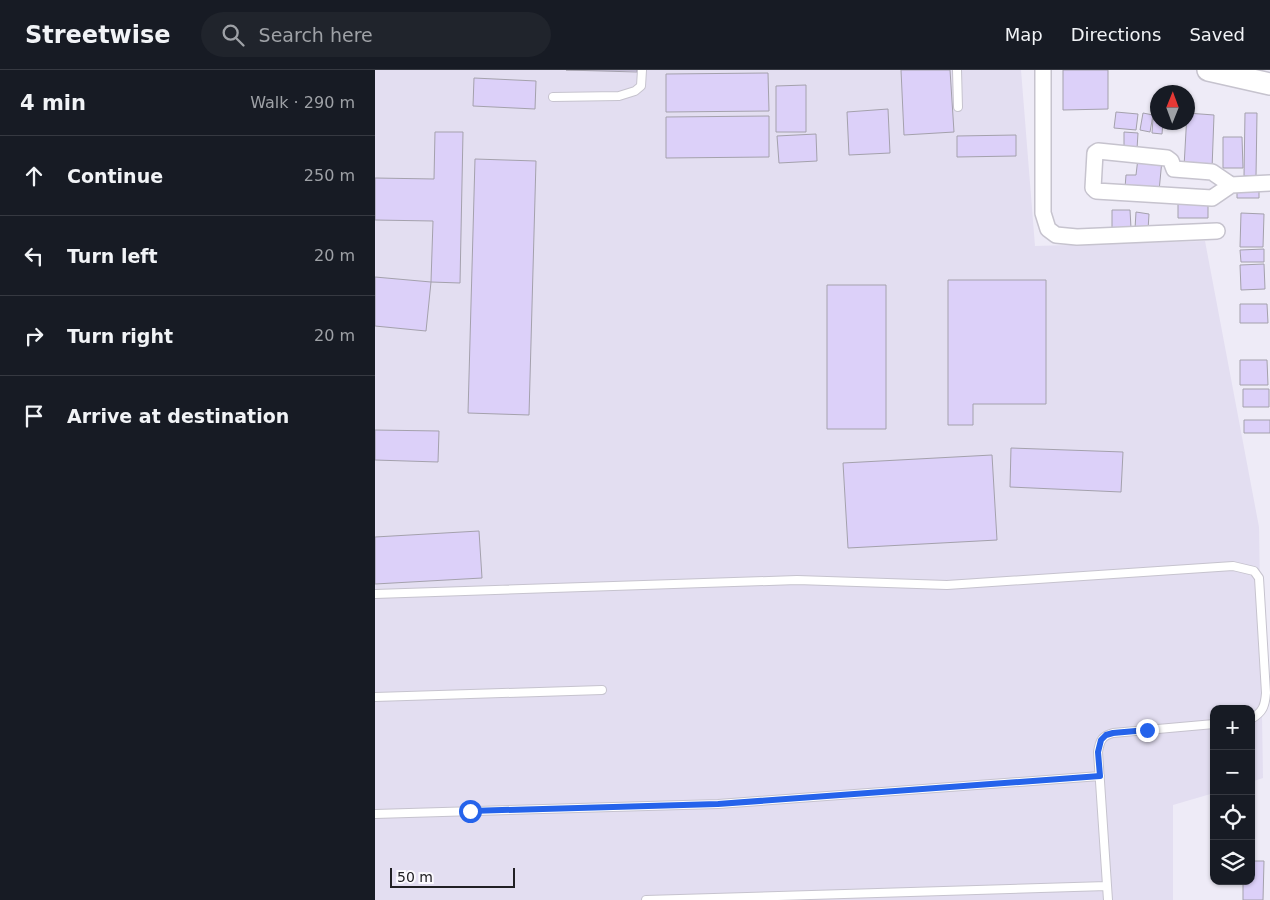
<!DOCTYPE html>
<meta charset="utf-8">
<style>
body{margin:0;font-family:"DejaVu Sans",sans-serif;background:#20242c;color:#f1f3f6}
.controls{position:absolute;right:15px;bottom:15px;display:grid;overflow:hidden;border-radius:10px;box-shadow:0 1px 4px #0004}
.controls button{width:45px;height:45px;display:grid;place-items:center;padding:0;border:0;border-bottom:1px solid #363941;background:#171b24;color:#f1f3f6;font:25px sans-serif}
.compass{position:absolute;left:775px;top:15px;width:45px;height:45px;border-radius:50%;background:#171b24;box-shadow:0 1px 4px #0004;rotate:1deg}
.scale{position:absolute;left:15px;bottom:12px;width:125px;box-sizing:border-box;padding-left:5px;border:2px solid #212024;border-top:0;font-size:14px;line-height:18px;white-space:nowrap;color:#212024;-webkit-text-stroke:4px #fbf9fe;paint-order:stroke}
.stop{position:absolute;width:15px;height:15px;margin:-11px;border:4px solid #2563eb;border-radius:50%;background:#fff}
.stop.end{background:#2563eb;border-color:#fff;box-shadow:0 1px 5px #0008}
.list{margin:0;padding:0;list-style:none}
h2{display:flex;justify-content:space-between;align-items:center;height:65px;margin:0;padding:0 20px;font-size:21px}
h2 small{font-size:16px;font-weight:400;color:#9ea1a6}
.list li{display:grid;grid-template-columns:32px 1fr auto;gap:15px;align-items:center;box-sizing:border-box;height:80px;padding:0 20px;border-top:1px solid #363941}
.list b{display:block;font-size:19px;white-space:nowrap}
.list em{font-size:16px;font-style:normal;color:#9ea1a6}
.icon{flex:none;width:28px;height:28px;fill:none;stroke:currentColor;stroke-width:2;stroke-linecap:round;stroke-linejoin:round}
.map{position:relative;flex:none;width:895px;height:830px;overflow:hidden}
header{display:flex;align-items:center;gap:30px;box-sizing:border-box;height:70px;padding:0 25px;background:#171b24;border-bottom:1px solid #363941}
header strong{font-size:24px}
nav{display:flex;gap:28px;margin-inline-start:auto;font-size:18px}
.search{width:350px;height:45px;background:#20242c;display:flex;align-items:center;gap:12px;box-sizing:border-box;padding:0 18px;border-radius:28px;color:#9ea1a6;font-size:19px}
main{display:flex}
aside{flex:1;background:#171b24}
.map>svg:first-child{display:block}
</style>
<header>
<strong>Streetwise</strong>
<div class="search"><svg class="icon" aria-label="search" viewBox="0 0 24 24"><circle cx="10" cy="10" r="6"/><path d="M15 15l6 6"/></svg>Search here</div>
<nav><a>Map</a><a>Directions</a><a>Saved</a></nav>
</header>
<main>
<aside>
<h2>4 min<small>Walk · 290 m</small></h2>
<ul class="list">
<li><svg class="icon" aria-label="ahead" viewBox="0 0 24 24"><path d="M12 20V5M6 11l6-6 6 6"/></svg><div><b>Continue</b></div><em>250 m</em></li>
<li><svg class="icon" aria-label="left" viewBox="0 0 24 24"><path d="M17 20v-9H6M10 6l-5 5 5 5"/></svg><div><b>Turn left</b></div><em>20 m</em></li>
<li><svg class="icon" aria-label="right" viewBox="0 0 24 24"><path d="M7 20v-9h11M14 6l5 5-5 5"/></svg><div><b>Turn right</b></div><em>20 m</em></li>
<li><svg class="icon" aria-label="arrive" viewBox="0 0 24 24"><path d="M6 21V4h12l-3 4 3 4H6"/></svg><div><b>Arrive at destination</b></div></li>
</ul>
</aside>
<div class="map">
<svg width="895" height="830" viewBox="0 0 895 830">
<rect width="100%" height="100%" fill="#eeebf7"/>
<!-- built -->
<path fill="#e3def1" d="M0,0H646L660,176L830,171L884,457L888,708L876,712V639H839V723L798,735V830H0Z"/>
<!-- building -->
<path fill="#dcd0f9" stroke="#a4a1ac" d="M191,0H262V2Z
M526,0H575L579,62L529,65Z
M688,0H733V39L688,40Z
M393,3L394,41L291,42V4Z
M99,8L161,11L160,39L98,36Z
M431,15V62H401V16Z
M513,39L515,83L474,85L472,42Z
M741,42L763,44L761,60L739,58Z
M768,43L778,45L775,62L765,60Z
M812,43L839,45L837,99L809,97Z
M870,43H882L881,106H869Z
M394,46V87L291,88V47Z
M778,49H782V52H788L787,64L777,63Z
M60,62H88L85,213L56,212L58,151L0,150V108L59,109Z
M749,62L763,63L762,79L749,78Z
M441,64L442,91L404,93L402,66Z
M641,65V86L582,87V66Z
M848,67H867L868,98H848Z
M763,88L787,90L784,121L750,118L751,105H761Z
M100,89L161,91L154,345L93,343Z
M862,118L884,119V128H862Z
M803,131H833V148H803Z
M737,140H755L756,158H737Z
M761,142L774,144L773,160L760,159Z
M866,143L889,144L888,177H865Z
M889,179V192H866L865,180Z
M889,194L890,219L866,220L865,195Z
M0,207L56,212L51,261L0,256Z
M573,210H671V334H598V355H573Z
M452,215H511V359H452Z
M865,234H892L893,253H865Z
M865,290H892L893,315H865Z
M868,319H894V337H868Z
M869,350H895V363H869Z
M0,360L64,361L63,392L0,390Z
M636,378L748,382L746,422L635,417Z
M617,385L622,470L473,478L468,393Z
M104,461L107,508L0,514V467Z
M876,791H889L888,830H868V811H876Z"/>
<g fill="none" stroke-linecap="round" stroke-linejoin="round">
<!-- lane casing -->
<g stroke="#c6c3ce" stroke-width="10">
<path id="lane" d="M582,0L583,37
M178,27L244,26L260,21L266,16L267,0
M0,524L422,510L572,515L858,496L879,501L884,508L891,623C890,636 888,642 876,649
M0,627L227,620
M0,744L343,734L725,706
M271,830L732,816
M733,830L723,682C725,670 727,666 738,663L839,654"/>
</g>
<!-- street casing -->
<g stroke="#c6c3ce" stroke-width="18">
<path id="street" d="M668,0V143L673,159L681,165L702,167L842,161
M856,115L837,102L799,99L796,91L792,88L723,81L720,83L718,118L721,121L837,128L856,115L895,113"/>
</g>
<!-- secondary casing -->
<g stroke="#c6c3ce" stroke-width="24">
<path id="secondary" d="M833,0L895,14"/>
</g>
<!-- lane -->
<use href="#lane" stroke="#fff" stroke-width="8"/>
<!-- street -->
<use href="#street" stroke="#fff" stroke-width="15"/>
<!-- secondary -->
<use href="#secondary" stroke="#fff" stroke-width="21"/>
</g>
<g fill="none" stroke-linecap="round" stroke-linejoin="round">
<!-- route -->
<path stroke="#2563eb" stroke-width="6" d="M95,741L343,734L725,706L723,682L726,670L731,665L738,663L772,660"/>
</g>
</svg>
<div class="controls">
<button>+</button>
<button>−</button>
<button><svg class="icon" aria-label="locate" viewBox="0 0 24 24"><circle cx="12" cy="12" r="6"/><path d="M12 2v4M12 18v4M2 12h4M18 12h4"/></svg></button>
<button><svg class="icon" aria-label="layers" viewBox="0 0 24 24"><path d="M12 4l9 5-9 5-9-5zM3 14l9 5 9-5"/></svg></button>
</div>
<svg class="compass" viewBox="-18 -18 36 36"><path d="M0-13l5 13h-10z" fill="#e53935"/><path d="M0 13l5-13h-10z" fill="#9ea1a6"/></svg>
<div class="scale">50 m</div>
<div class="stop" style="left:95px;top:741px"></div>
<div class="stop end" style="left:772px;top:660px"></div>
</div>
</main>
